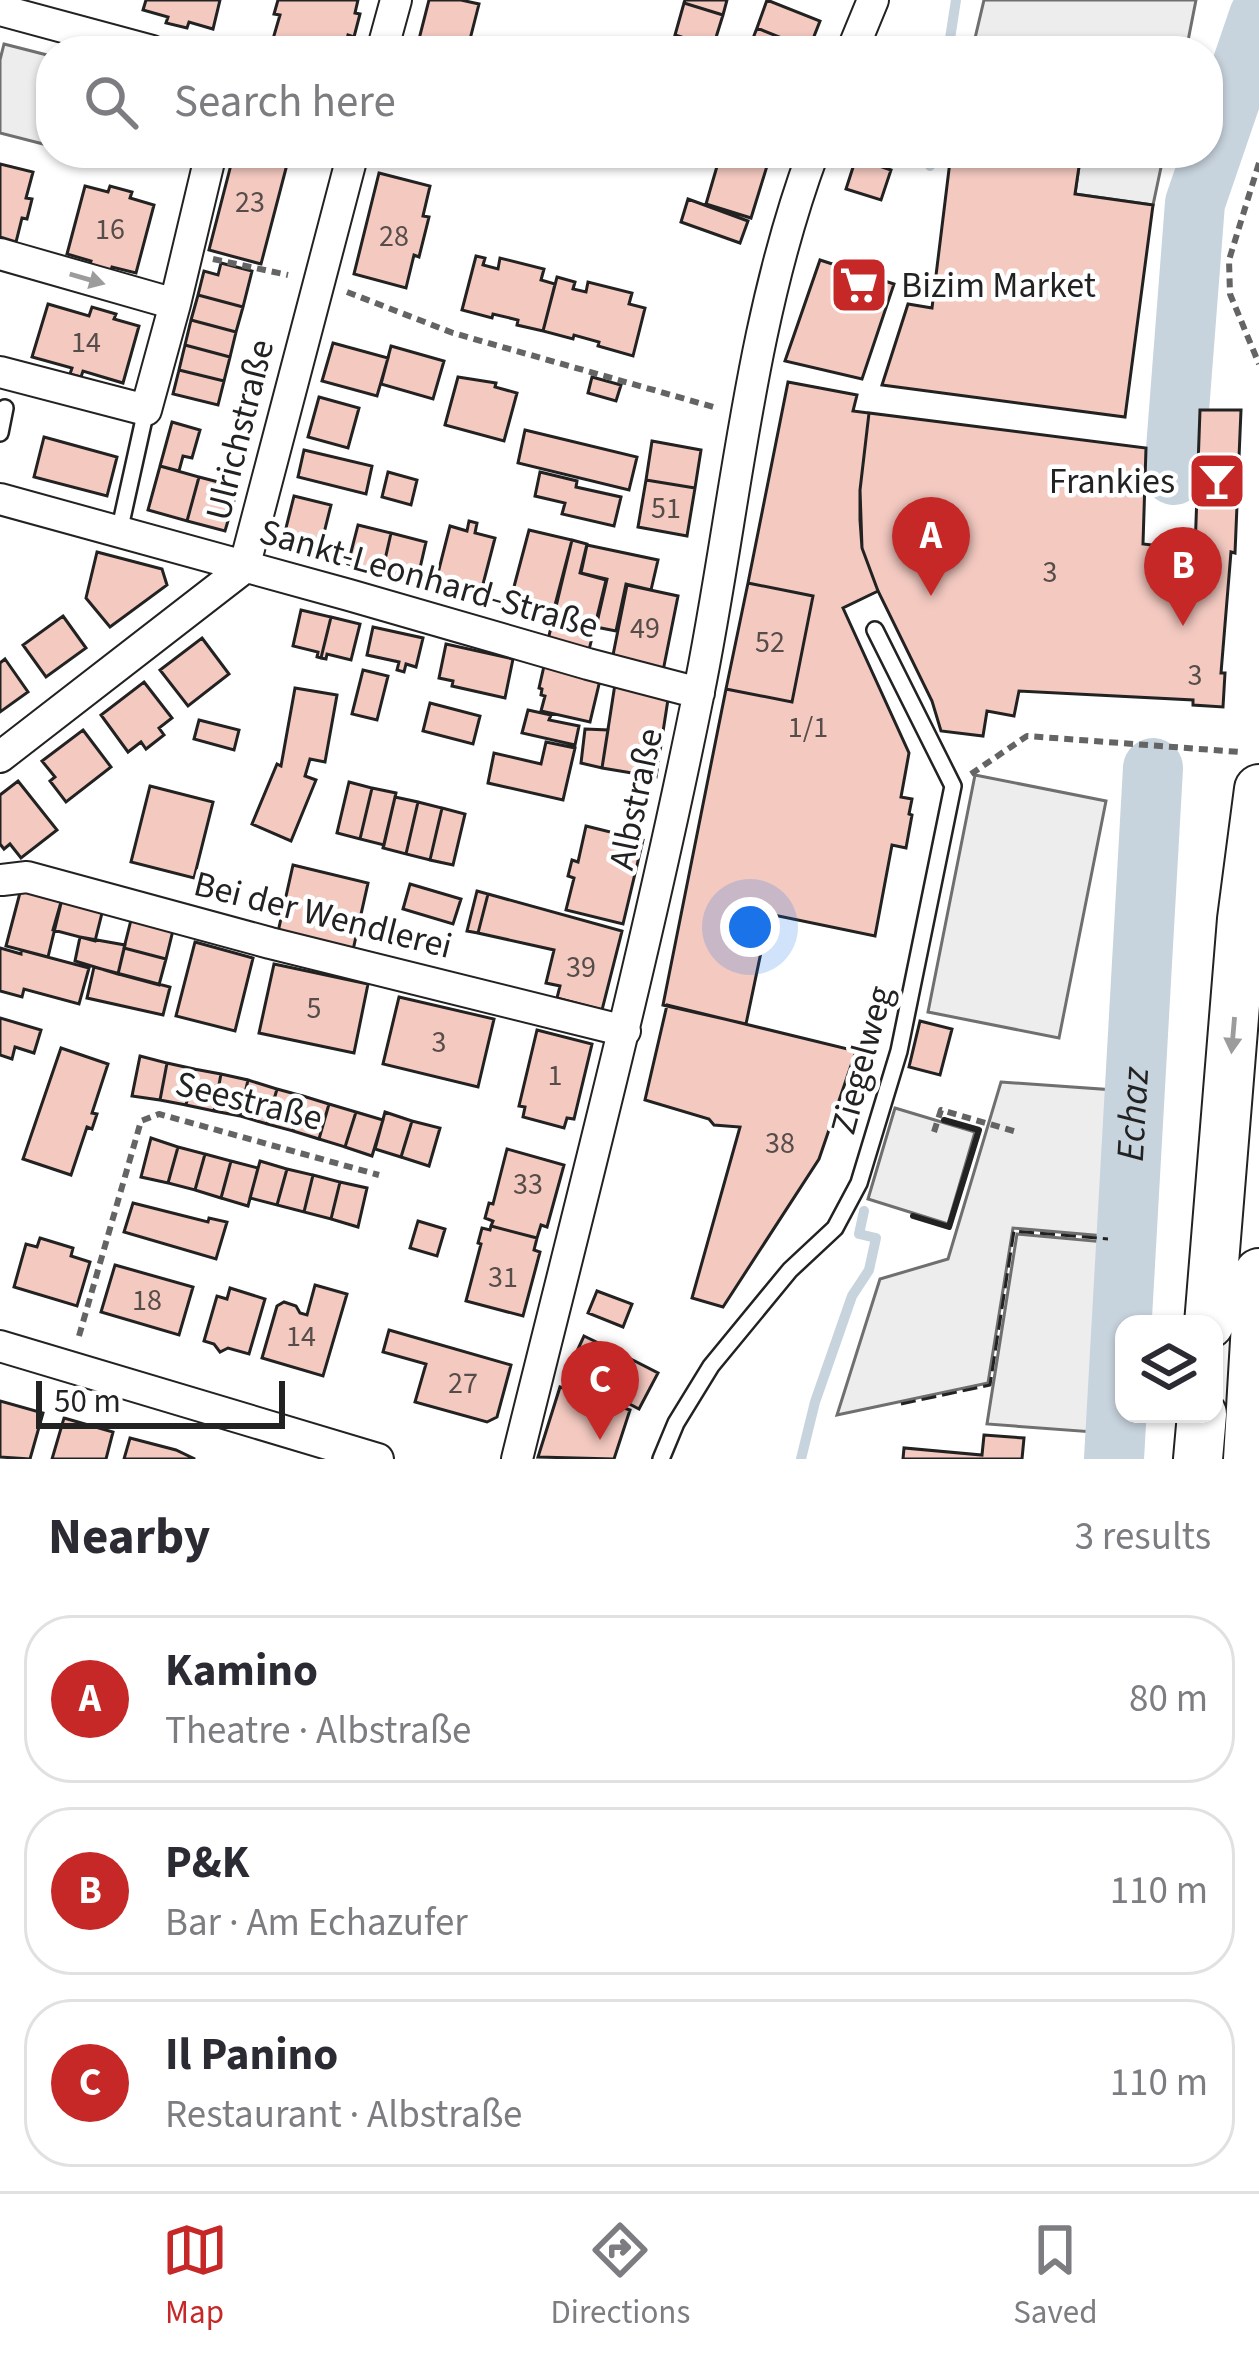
<!DOCTYPE html>
<meta charset="utf-8">
<style>
body{margin:0;font-family:"Source Sans 3",sans-serif;background:#f2f2f3;color:#2b2b33}
.controls{position:absolute;right:36px;bottom:36px;display:grid;overflow:hidden;border-radius:24px;box-shadow:0 3px 9px #0004}
.controls button{width:108px;height:108px;display:grid;place-items:center;padding:0;border:0;border-bottom:3px solid #e1e1e2;background:#fff;color:#2b2b33;font:60px sans-serif}
.scale{position:absolute;left:36px;bottom:30px;width:249px;box-sizing:border-box;padding-left:12px;border:6px solid #222;border-top:0;font-size:33px;line-height:42px;white-space:nowrap;color:#222;-webkit-text-stroke:9px #fff;paint-order:stroke}
.you{position:absolute;left:750px;top:927px;width:42px;height:42px;margin:-30px;border:9px solid #fff;border-radius:50%;background:#1a73e8;box-shadow:0 0 0 18px #1a73e833}
.badge{display:grid;place-items:center;width:78px;height:78px;border-radius:50%;background:#c62828;color:#fff;font-size:39px;font-weight:700}
.pin{position:absolute;translate:-50% -99px;filter:drop-shadow(0 3px 6px #0008)}
.pin::after{content:'';position:absolute;top:63px;width:42px;height:36px;background:inherit;clip-path:polygon(0 0,100% 0,50% 100%)}
.list{margin:0;padding:0;list-style:none}
h2{display:flex;justify-content:space-between;align-items:center;height:156px;margin:0;padding:0 48px;font-size:51px}
h2 small{font-size:39px;font-weight:400;color:#7c7c81}
.list li{display:grid;grid-template-columns:78px 1fr auto;gap:36px;align-items:center;box-sizing:border-box;height:168px;margin:0 24px 24px;padding:0 24px;border:3px solid #e1e1e2;border-radius:48px}
.list b{display:block;font-size:45px;white-space:nowrap}
.list p{margin:0;font-size:39px;white-space:nowrap;color:#7c7c81}
.list em{font-size:39px;font-style:normal;color:#7c7c81}
.icon{flex:none;width:66px;height:66px;fill:none;stroke:currentColor;stroke-width:2;stroke-linecap:round;stroke-linejoin:round}
.map{position:relative;flex:none;width:1259px;height:1459px;overflow:hidden}
.search{position:absolute;background:#fff;box-shadow:0 3px 9px #0004;left:36px;right:36px;top:36px;height:132px;display:flex;align-items:center;gap:30px;box-sizing:border-box;padding:0 42px;border-radius:48px;color:#7c7c81;font-size:45px}
.sheet{height:732px;background:#fff}
nav{display:flex;justify-content:space-around;align-items:center;box-sizing:border-box;height:168px;border-top:3px solid #e1e1e2;background:#fff;font-size:33px;color:#7c7c81}
nav a{display:grid;justify-items:center;gap:6px}
nav .on{color:#c62828}
.map>svg:first-child{display:block}
</style>
<div class="map">
<svg width="1259" height="1459" viewBox="0 0 1259 1459">
<rect width="100%" height="100%" fill="#fff"/>
<!-- parking -->
<path fill="#ededed" stroke="#6f6f6f" stroke-width="3" d="M984,0H1196L1186,51H972Z
M4,44L51,56V146L0,133V60Z
M1081,153H1164L1153,205L1075,194Z
M975,775L1106,801L1059,1038L928,1012Z
M1001,1082L1114,1090L1105,1236L1013,1228L988,1383L837,1415L880,1279L948,1259Z
M895,1108L975,1132L948,1224L868,1199Z
M1017,1234L1105,1242L1093,1432L987,1424Z"/>
<g fill="none" stroke-linecap="round" stroke-linejoin="round">
<!-- stream -->
<path stroke="#c7d3dd" stroke-width="10" d="M949,45L956,0
M930,166L932,153
M801,1459L815,1402L852,1296L869,1270L876,1238L859,1234L864,1211"/>
<!-- river -->
<g stroke="#c7d3dd" stroke-width="60">
<path d="M1174,475L1195,203L1259,16"/>
<path id="s1" d="M1114,1459L1153,768"/>
</g>
</g>
<!-- building -->
<path fill="#f3c9c0" stroke="#222" stroke-width="3" d="M146,0H220L213,29L189,22L187,28L166,23L168,17L143,10Z
M278,0H358L355,13L360,14L354,37L348,35L344,51H316L273,39L280,15L274,14Z
M429,0H461L479,4L467,51H416Z
M685,0H727L723,15L684,3Z
M767,0L820,21L809,49L757,28Z
M684,3L723,15L713,47L675,35Z
M757,28L809,49L808,51H748Z
M234,153H290L261,264L209,250Z
M684,153H771L751,218L706,204L718,163Z
M951,153H1081L1075,194L1153,205L1125,417L882,385L908,304L932,308Z
M856,158L891,170L881,200L846,189Z
M0,164L33,172L26,198L32,199L27,219L22,218L16,242L0,237Z
M379,173L430,186L423,216L429,217L419,257L414,255L406,288L354,274Z
M85,186L108,192L110,186L132,192L130,198L154,205L136,273L112,267L110,273L89,267L91,261L67,254Z
M688,199L748,221L740,243L681,222Z
M476,256L485,258L483,265L498,269L500,258L544,269L541,280L555,284L543,331L517,325L518,320L493,314L492,318L462,310Z
M820,260L894,284L862,379L785,361Z
M221,263L252,271L243,307L198,295L204,271L218,275Z
M557,277L575,282L573,289L586,292L588,282L632,293L629,304L645,308L633,356L598,346L599,342L574,335L573,339L543,331Z
M198,295L243,307L236,332L191,320Z
M48,304L89,316L92,307L116,314L114,319L139,326L123,383L83,371L81,377L70,374L72,368L32,357Z
M191,320L236,332L230,357L185,345Z
M333,343L388,358L377,396L322,381Z
M185,345L230,357L224,381L179,370Z
M391,346L444,361L433,399L381,384Z
M179,370L224,381L218,405L173,394Z
M458,377L496,383L495,387L517,393L504,441L445,425Z
M592,377L621,385L616,401L588,393Z
M788,382L857,395L853,411L869,413L860,490V520L862,548L878,591L843,608L909,753L901,797L912,799L909,814L912,815L906,848L892,845L875,936L769,914L746,1024L663,1005L726,689L792,702L813,596L748,583Z
M319,397L359,408L348,448L308,437Z
M1200,410H1241L1235,553L1231,552L1221,673H1225L1223,707L1193,705V700L1019,691L1014,716L987,711L983,736L941,731L932,701L878,591L862,548L860,490L869,413L1146,448L1143,544L1195,550Z
M172,422L200,430L192,458L183,456L179,471L160,466Z
M525,430L637,457L629,490L518,463Z
M44,437L117,457L107,496L34,477Z
M652,441L701,450L695,488L646,480Z
M304,450L372,466L366,494L298,477Z
M160,466L199,477L187,521L148,510Z
M388,472L417,480L411,505L382,497Z
M540,472L577,481L576,487L621,497L614,526L562,514L565,503L535,496Z
M199,477L238,487L225,531L187,521Z
M646,480L695,488L687,536L638,527Z
M294,496L331,505L318,557L281,548Z
M469,521L477,523L475,533L495,538L481,592L436,581L450,526L467,531Z
M358,525L391,533L382,573L348,564Z
M529,530L572,540L554,609L511,598Z
M391,533L426,542L417,581L382,573Z
M572,540L587,544L580,573L606,580L589,650L548,640Z
M587,545L658,560L651,590L626,584L616,631L596,627L607,579L581,573Z
M97,552L162,569L167,585L110,627L86,598Z
M748,583L813,596L792,702L726,689Z
M627,585L678,596L663,671L612,660Z
M301,610L331,617L321,658L317,657L318,652L293,646Z
M63,616L86,648L46,677L23,645Z
M331,617L360,624L351,660L327,654L326,659L321,658Z
M373,627L423,638L416,667L406,664L404,672L397,670L399,662L367,655Z
M202,638L229,674L188,706L160,670Z
M446,644L513,659L505,698L452,686L453,681L439,678Z
M5,659L28,692L0,712V663Z
M544,666L600,680L590,722L541,711L545,696L541,695L542,689L539,688Z
M363,670L388,676L377,720L352,714Z
M144,682L172,718L159,728L164,735L146,749L141,742L128,752L101,715Z
M615,684L669,693L656,777L602,768Z
M295,688L337,695L325,762L310,759L305,776L316,780L291,841L252,824L277,764L281,766Z
M430,703L480,716L473,744L423,731Z
M528,710L551,715L549,720L579,726L575,745L522,733Z
M199,720L239,730L234,750L194,739Z
M585,729L608,730L602,768L581,763Z
M83,730L111,767L66,802L50,781L55,777L42,761Z
M546,742L575,748L563,800L488,783L494,753L541,764Z
M18,781L57,830L21,858L10,844L4,849L0,844V795Z
M349,782L372,788L360,839L337,833Z
M150,786L213,802L194,878L131,862Z
M372,788L396,793L384,845L360,839Z
M395,797L418,802L406,854L383,848Z
M418,802L442,808L430,860L406,854Z
M442,808L465,814L453,865L430,860Z
M586,826L643,840L623,924L566,910L574,878L568,876L572,860L578,862Z
M293,865L368,883L353,950L278,932Z
M410,884L461,899L453,924L403,909Z
M22,885L63,895L48,957L6,946Z
M477,891L488,894L478,933L467,931Z
M488,894L622,931L602,1010L557,998L560,986L546,983L554,950L478,933Z
M63,895L104,905L95,941L53,930Z
M133,912L175,922L166,959L124,948Z
M80,937L125,945L118,974L75,961Z
M195,942L253,958L235,1031L176,1016Z
M0,948L21,954V950L89,968L79,1004L24,989L22,997L0,991Z
M124,948L166,959L159,985L118,974Z
M274,964L368,984L354,1053L259,1033Z
M94,967L170,987L163,1015L87,998Z
M399,997L494,1019L478,1087L383,1064Z
M667,1005L856,1051L819,1159L723,1307L692,1298L740,1127L714,1125L709,1119L645,1100Z
M0,1018L41,1030L34,1053L15,1047L12,1059L0,1055Z
M920,1021L952,1029L940,1075L909,1067Z
M537,1030L592,1044L574,1119L567,1118L564,1128L523,1117L525,1107L519,1106Z
M61,1048L108,1064L92,1113L97,1114L92,1129L87,1127L71,1175L23,1159Z
M140,1056L167,1063L160,1100L132,1096Z
M167,1063L194,1069L186,1105L160,1100Z
M194,1069L221,1074L214,1111L186,1105Z
M221,1074L248,1080L240,1116L214,1111Z
M248,1080L277,1089L267,1124L240,1116Z
M277,1089L303,1096L293,1131L267,1124Z
M303,1096L329,1104L319,1139L293,1131Z
M329,1104L356,1112L345,1147L319,1139Z
M356,1112L383,1120L372,1156L345,1147Z
M385,1112L412,1121L401,1157L375,1149Z
M412,1121L440,1128L429,1166L401,1157Z
M151,1138L178,1147L168,1183L141,1177Z
M178,1147L205,1154L195,1190L168,1183Z
M507,1149L564,1165L547,1227L541,1225L537,1238L491,1226L493,1221L485,1218L489,1203L493,1204Z
M205,1154L231,1161L221,1198L195,1190Z
M231,1161L258,1168L248,1206L221,1198Z
M260,1161L287,1169L277,1205L250,1198Z
M287,1169L313,1175L304,1212L277,1205Z
M313,1175L340,1182L331,1219L304,1212Z
M340,1182L367,1188L358,1227L331,1219Z
M133,1203L208,1222L209,1218L227,1222L216,1259L124,1232Z
M418,1221L445,1229L437,1256L410,1248Z
M491,1226L537,1238L534,1250L540,1252L523,1316L466,1301L481,1244L478,1243L482,1228L490,1230Z
M40,1238L73,1248L71,1256L90,1262L77,1306L14,1287L26,1244L37,1247Z
M115,1265L193,1287L179,1335L101,1312Z
M315,1285L347,1294L323,1376L262,1358L277,1306L284,1302L296,1306L300,1313L307,1315Z
M230,1288L265,1299L249,1354L228,1348L220,1352L214,1344L204,1341L217,1296L227,1299Z
M597,1291L632,1304L623,1327L588,1313Z
M389,1330L511,1365L497,1417L487,1422L415,1402L426,1364L383,1352Z
M584,1336L621,1354L603,1394L565,1377Z
M621,1354L658,1373L639,1409L605,1391Z
M560,1387L630,1410L614,1459L538,1457Z
M0,1401L43,1413L30,1459L0,1457Z
M64,1418L113,1432L106,1459H52Z
M984,1435L1024,1438L1022,1459H903L904,1448L982,1455Z
M130,1438L176,1450L195,1459H124Z"/>
<g fill="none" stroke-linecap="round" stroke-linejoin="round">
<!-- lane casing -->
<g stroke="#222" stroke-width="20">
<path id="lane" d="M0,433L5,408
M119,532L146,410
M661,1459L676,1423L711,1366L790,1270L835,1228L859,1183L899,1051L953,786L875,630"/>
</g>
<!-- street casing -->
<g stroke="#222" stroke-width="34">
<path id="street" d="M0,10L152,51
M382,51L396,0
M852,51L873,0
M0,254L175,304
M0,372L146,410L175,304L211,153
M0,499L349,595L588,664L699,693
M0,757L244,568L353,153
M2,880L27,877L270,943L625,1031
M0,1346L378,1459
M517,1459C580,1205 646,953 698,696C735,515 748,328 813,153"/>
</g>
<!-- primary casing -->
<g stroke="#222" stroke-width="52">
<path id="primary" d="M1209,1324L1242,919L1259,789
M1198,1459L1202,1414
M1248,1459L1259,1273"/>
</g>
<!-- path -->
<path stroke="#646464" stroke-width="6" stroke-dasharray="9 6" stroke-linecap="butt" d="M1259,163L1229,260L1230,294L1259,364
M213,259L288,275
M347,292L453,333L717,408
M971,774L1027,736L1240,752
M934,1132L941,1110L1017,1132
M79,1336L141,1121L159,1114L379,1175"/>
<!-- lane -->
<use href="#lane" stroke="#fff" stroke-width="15"/>
<!-- street -->
<use href="#street" stroke="#fff" stroke-width="30"/>
<!-- primary -->
<use href="#primary" stroke="#fff" stroke-width="48"/>
<!-- fence -->
<path stroke="#222" stroke-width="3" stroke-dasharray="15 6" stroke-linecap="butt" d="M901,1404L990,1385L1014,1231L1108,1239"/>
<!-- wall -->
<path stroke="#222" stroke-width="6" d="M913,1216L949,1227L979,1130L944,1120"/>
</g>
<!-- one-way arrows -->
<defs><path id="oneway-solid" d="M-6-.8H1V-3.2L6.5 0L1 3.2V.8H-6Z" transform="scale(3)"/></defs>
<g fill="#9c9c9c">
<use href="#oneway-solid" transform="translate(87 279) rotate(16)"/>
<use href="#oneway-solid" transform="translate(1233 1035) rotate(95)"/>
</g>
<!-- icons -->
<defs>
<g id="supermarket-square" transform="scale(3)"><rect x="-9" y="-9" width="18" height="18" rx="4" fill="#c62828" stroke="#fff"/><path d="M-6-5.5h2.5l.6 2H6L4.5 2H-2.5L-4.4-4H-6ZM-1.5 3.2a1.3 1.3 0 1 0 .1 0ZM3 3.2a1.3 1.3 0 1 0 .1 0Z" fill="#fff"/></g>
<g id="bar-square" transform="scale(3)"><rect x="-9" y="-9" width="18" height="18" rx="4" fill="#c62828" stroke="#fff"/><path d="M-6-5H6L.8 .8V4.5H3.5V6h-7V4.5H-.8V.8Z" fill="#fff"/></g>
</defs>
<g fill-rule="evenodd">
<use href="#supermarket-square" x="859" y="285"/>
<use href="#bar-square" x="1217" y="481"/>
</g>
<g text-anchor="middle" dominant-baseline="central" stroke-width="9" stroke-linejoin="round" paint-order="stroke">
<!-- number labels -->
<g font-size="30" fill="#564c4a">
<text x="250" y="202">23</text>
<text x="110" y="229">16</text>
<text x="394" y="236">28</text>
<text x="86" y="342">14</text>
<text x="666" y="508">51</text>
<text x="1050" y="572">3</text>
<text x="645" y="628">49</text>
<text x="770" y="642">52</text>
<text x="1195" y="675">3</text>
<text x="808" y="727">1/1</text>
<text x="581" y="967">39</text>
<text x="314" y="1008">5</text>
<text x="439" y="1042">3</text>
<text x="555" y="1075">1</text>
<text x="780" y="1143">38</text>
<text x="528" y="1184">33</text>
<text x="503" y="1277">31</text>
<text x="147" y="1300">18</text>
<text x="301" y="1336">14</text>
<text x="463" y="1383">27</text>
</g>
<!-- poi labels -->
<g font-size="36" fill="#222" stroke="#fff" text-anchor="start">
<text x="901" y="285">Bizim Market</text>
<text x="1175" y="481" text-anchor="end">Frankies</text>
</g>
<!-- street labels -->
<g font-size="36" fill="#222" stroke="#fff">
<text transform="translate(240 430) rotate(-76)">Ulrichstraße</text>
<text transform="translate(429 579) rotate(16)">Sankt-Leonhard-Straße</text>
<text transform="translate(636 799) rotate(-78)">Albstraße</text>
<text transform="translate(323 915) rotate(14)">Bei der Wendlerei</text>
<text transform="translate(862 1060) rotate(-75)">Ziegelweg</text>
<text transform="translate(249 1101) rotate(14)">Seestraße</text>
</g>
<!-- water labels -->
<g font-size="39" font-style="italic" fill="#222" stroke="#fff">
<text stroke="none"><textPath href="#s1" startOffset="345">Echaz</textPath></text>
</g>
</g>
</svg>
<div class="controls">
<button><svg class="icon" aria-label="layers" viewBox="0 0 24 24"><path d="M12 4l9 5-9 5-9-5zM3 14l9 5 9-5"/></svg></button>
</div>
<div class="scale">50 m</div>
<div class="you"></div>
<div class="pin badge" style="left:931px;top:596px">A</div>
<div class="pin badge" style="left:1183px;top:626px">B</div>
<div class="pin badge" style="left:600px;top:1440px">C</div>
<div class="search"><svg class="icon" aria-label="search" viewBox="0 0 24 24"><circle cx="10" cy="10" r="6"/><path d="M15 15l6 6"/></svg>Search here</div>
</div>
<section class="sheet">
<h2>Nearby<small>3 results</small></h2>
<ul class="list">
<li><span class="badge">A</span><div><b>Kamino</b><p>Theatre · Albstraße</p></div><em>80 m</em></li>
<li><span class="badge">B</span><div><b>P&amp;K</b><p>Bar · Am Echazufer</p></div><em>110 m</em></li>
<li><span class="badge">C</span><div><b>Il Panino</b><p>Restaurant · Albstraße</p></div><em>110 m</em></li>
</ul>
</section>
<nav>
<a class="on"><svg class="icon" aria-label="map" viewBox="0 0 24 24"><path d="M3 6l6-2 6 2 6-2v14l-6 2-6-2-6 2zM9 4v14M15 6v14"/></svg>Map</a>
<a><svg class="icon" aria-label="directions" viewBox="0 0 24 24"><path d="M12 3l9 9-9 9-9-9zM9 14v-3h6M13 9l2 2-2 2"/></svg>Directions</a>
<a><svg class="icon" aria-label="saved" viewBox="0 0 24 24"><path d="M7 4h10v16l-5-4-5 4z"/></svg>Saved</a>
</nav>
